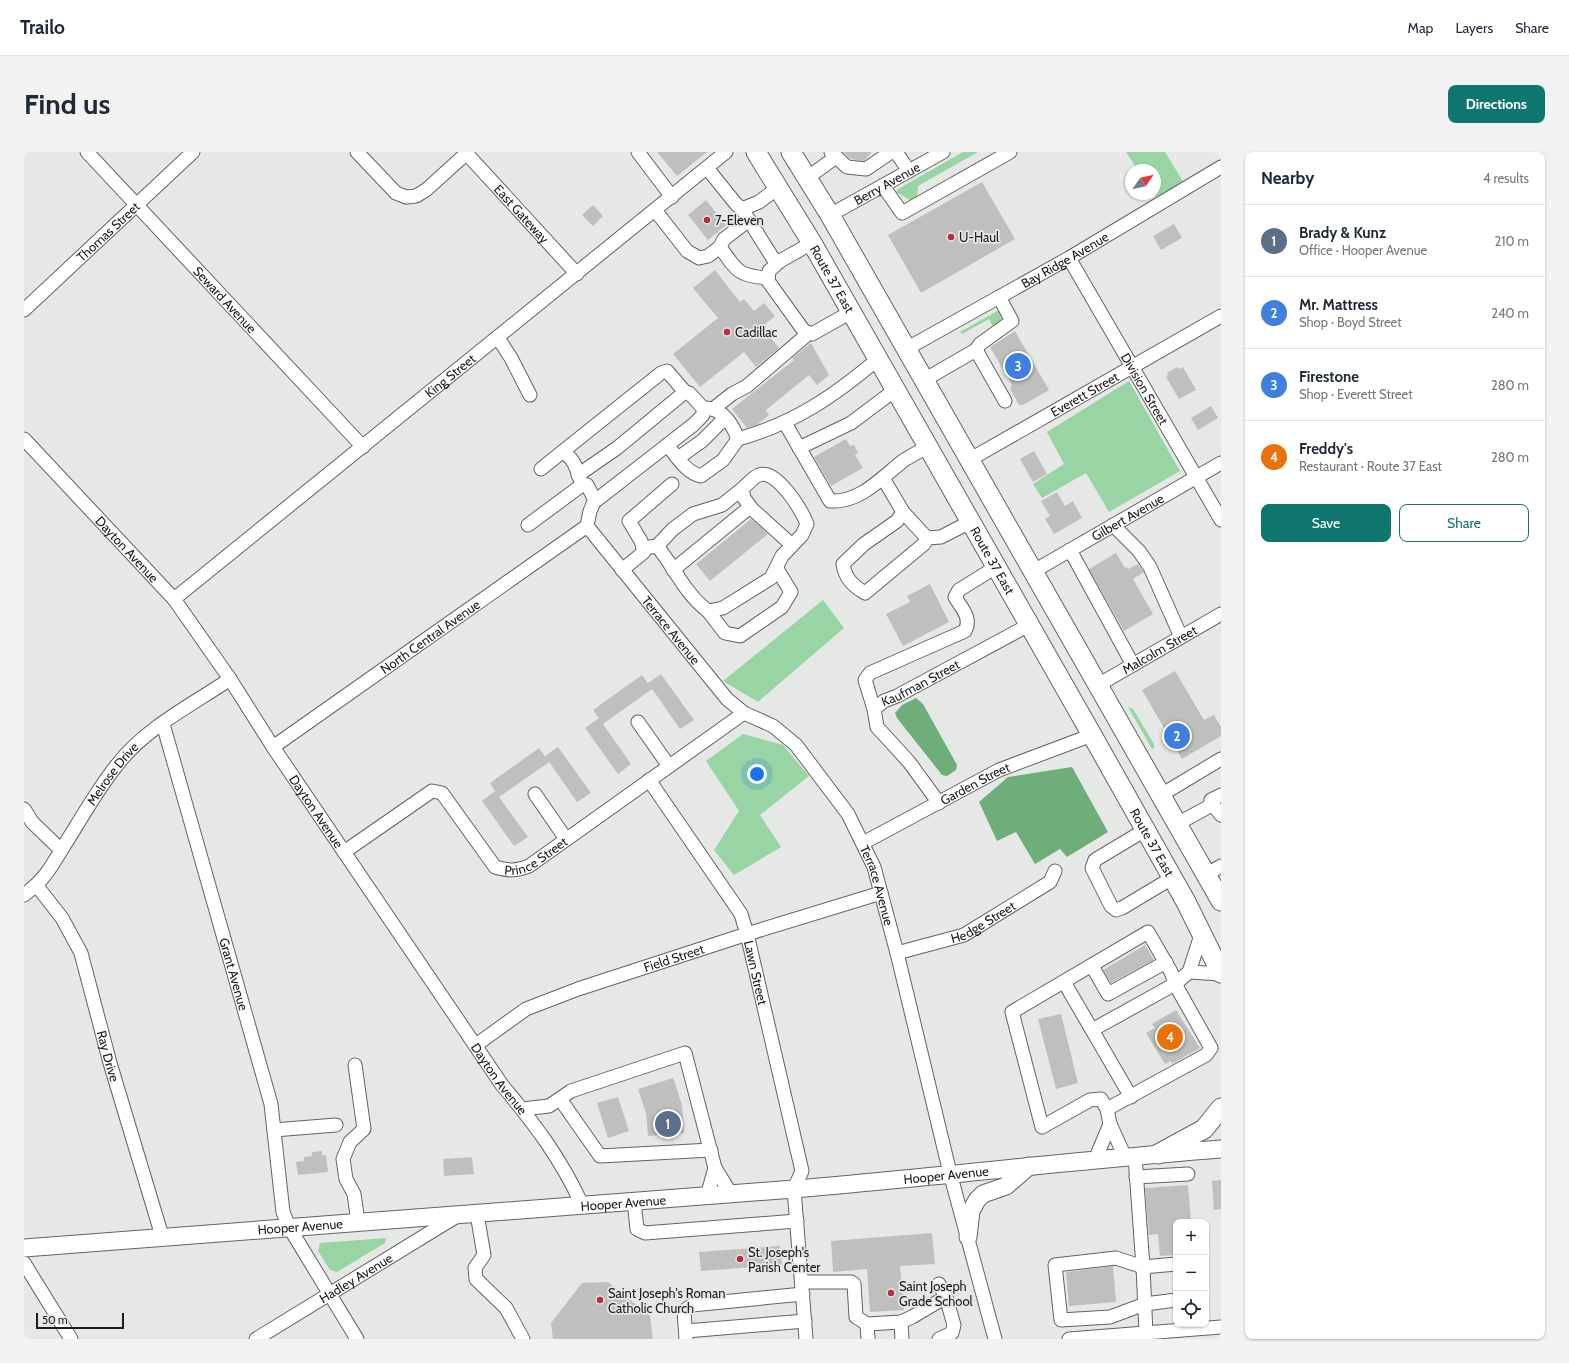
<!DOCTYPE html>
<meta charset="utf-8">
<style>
body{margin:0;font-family:Cabin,sans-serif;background:#f2f2f3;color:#1f2937}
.controls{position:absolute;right:12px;bottom:12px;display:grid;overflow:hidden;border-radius:8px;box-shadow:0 1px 3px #0004}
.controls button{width:36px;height:36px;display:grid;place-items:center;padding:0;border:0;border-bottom:1px solid #e0e1e3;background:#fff;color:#1f2937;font:20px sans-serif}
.compass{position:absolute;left:1101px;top:12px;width:36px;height:36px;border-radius:50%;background:#fff;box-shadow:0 1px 3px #0004;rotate:56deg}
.scale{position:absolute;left:12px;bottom:10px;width:88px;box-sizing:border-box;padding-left:4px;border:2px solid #1b1c1b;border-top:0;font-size:11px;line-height:14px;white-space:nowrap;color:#1b1c1b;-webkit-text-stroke:3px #e6e8e6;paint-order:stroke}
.you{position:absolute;left:733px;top:622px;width:14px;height:14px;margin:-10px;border:3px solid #fff;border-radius:50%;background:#1a73e8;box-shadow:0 0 0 6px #1a73e833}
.badge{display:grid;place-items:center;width:26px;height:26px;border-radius:50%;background:#0f766e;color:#fff;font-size:13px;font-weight:700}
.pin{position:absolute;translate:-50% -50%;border:2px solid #fff;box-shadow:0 1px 4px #0006}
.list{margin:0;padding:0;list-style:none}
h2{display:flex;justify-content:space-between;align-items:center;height:52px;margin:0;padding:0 16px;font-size:17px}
h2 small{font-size:13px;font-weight:400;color:#747a83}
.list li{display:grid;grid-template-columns:26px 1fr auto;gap:12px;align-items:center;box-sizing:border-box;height:72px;padding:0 16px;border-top:1px solid #e0e1e3}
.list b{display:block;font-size:15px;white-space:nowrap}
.list p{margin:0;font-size:13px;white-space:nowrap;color:#747a83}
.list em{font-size:13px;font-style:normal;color:#747a83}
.actions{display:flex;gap:8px;padding:12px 16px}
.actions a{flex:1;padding:9px 0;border:1px solid #0f766e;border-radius:8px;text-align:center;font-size:14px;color:#0f766e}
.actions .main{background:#0f766e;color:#fff}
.icon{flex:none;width:22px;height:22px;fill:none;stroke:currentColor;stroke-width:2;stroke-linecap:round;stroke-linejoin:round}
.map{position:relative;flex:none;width:1197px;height:1187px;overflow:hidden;border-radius:8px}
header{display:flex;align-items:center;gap:24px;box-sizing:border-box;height:56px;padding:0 20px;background:#fff;border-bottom:1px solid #e0e1e3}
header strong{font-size:19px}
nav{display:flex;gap:22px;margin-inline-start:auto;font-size:14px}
.intro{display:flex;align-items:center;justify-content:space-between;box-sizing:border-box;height:96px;padding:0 24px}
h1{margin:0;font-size:28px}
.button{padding:10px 18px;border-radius:8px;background:#0f766e;color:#fff;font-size:14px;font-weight:700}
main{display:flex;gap:24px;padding:0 24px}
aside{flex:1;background:#fff;border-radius:8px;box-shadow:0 1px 3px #0004}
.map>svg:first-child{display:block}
</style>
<header>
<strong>Trailo</strong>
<nav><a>Map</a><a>Layers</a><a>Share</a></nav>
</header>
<div class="intro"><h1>Find us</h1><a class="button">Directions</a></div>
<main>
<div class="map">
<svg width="1197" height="1187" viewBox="0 0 1197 1187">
<rect width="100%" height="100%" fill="#e6e8e6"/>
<!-- green -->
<path fill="#99d5a4" d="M939,0H954L894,34L893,46L886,48L872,40L874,37Z
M1102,0H1141L1160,31L1133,46L1130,42L1131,18H1114Z
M975,158L978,168L971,174L968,173L965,167L938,182L936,180Z
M1105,229L1156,319L1085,360L1062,321L1018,346L1009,332L1040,312L1023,280Z
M799,448L820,476L734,550L699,529Z
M1104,555L1109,557L1130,592V596L1128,597Z
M719,582L759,593L785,624L736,663L757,695L710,723L690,698L715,659L682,609Z
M362,1086L361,1091L313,1120L306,1118L294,1099L296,1091Z"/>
<!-- water -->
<path fill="#6eae7b" d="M892,546L899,552L933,613L932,618L923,624L918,623L873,566L871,561L878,553Z
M1048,615L1084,680L1043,705L1036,697L1011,712L992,680L973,689L955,650L984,625Z"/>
<!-- building -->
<path fill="#bec0be" d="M633,0H683L653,24Z
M819,0H848L840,9L827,7Z
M958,30L991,87L897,141L864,83Z
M682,48L702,73L684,88L664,63Z
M569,53L579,64L569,74L558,63Z
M1150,72L1158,86L1137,98L1129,84Z
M691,118L716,150L720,147L730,159L740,151L751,164L738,175L755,196L732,215L720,200L676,235L649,202L694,166L669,136Z
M991,179L1025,238L999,253H995L986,237L988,233L966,195Z
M787,191L805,223L793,233L785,223L742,258L745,263L733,273L723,276L708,257L770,208L768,206Z
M1153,215L1155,217L1159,215L1172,238L1155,247L1142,225L1144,224L1143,221Z
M1187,254L1194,266L1174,278L1167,266Z
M822,287L826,294L830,293L834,301L831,303L839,316L807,334L790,305Z
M1010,299L1023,322L1009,330L996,307Z
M1033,340L1041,354L1049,349L1058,366L1030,382L1021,367L1026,364L1017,349Z
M727,367L744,382L686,429L672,412Z
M1092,401L1101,416L1103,415L1104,417L1114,412L1119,419L1120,420L1109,427L1129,462L1100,479L1065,417Z
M906,432L925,470L879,494L862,462L886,450L883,444Z
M1151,519L1180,568L1190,563L1197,575V584L1158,607L1118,538Z
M637,522L670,568L656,577L624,531Z
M618,523L628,537L579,572L607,612L594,622L561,576L575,566L569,558Z
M534,595L567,641L553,650L521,604Z
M515,596L525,610L475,645L504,685L490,694L458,649L471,639L466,631Z
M1121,793L1130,808L1087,831L1079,818Z
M1152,858L1176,896L1148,912L1147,909L1141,912L1122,881L1131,876L1128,872Z
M1037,862L1054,931L1032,937L1014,867Z
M649,926L658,953L660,981L624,984L622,961L614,937Z
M594,945L605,979L584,986L573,951Z
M298,999V1003H302L304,1020L274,1023L272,1010L280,1009V1005L288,1004V1000Z
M448,1005L450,1022L420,1024L419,1007Z
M1197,1028V1057L1190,1058L1188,1029Z
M1164,1033L1167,1070H1152V1103L1136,1104L1134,1082L1125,1083L1121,1036Z
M908,1081L911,1112L876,1114L880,1158L846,1160L843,1117L809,1120L807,1089Z
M756,1094L758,1113L677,1119L675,1100Z
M1089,1114L1092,1150L1045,1154L1042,1120Z
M584,1130L626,1164L629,1187H529L527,1171L558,1131Z"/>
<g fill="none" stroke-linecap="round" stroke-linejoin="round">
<!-- minor casing -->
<g stroke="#626462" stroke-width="15">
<g id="minor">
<path id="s1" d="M63,0L339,295"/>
<path d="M333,0L372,41L382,45L392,44L402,38L444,0"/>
<path d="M614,0L648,45"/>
<path d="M807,0L823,15L842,17L867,0"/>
<path d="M872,0L885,19"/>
<path id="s2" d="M443,2L553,122"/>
<path d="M683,16L712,52L718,57L735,50L755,35"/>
<path d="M783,26L812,5"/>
<path d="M859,34L878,61L986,0"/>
<path d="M718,57L750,108L756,109L788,91"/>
<path d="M631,58L663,99L675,106L684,104L696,95"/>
<path id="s3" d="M806,63L919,0"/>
<path d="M725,68L700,87L696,95C713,119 714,124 744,126"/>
<path id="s4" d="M1045,106L1197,368"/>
<path d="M756,109L745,119L744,129L780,179L788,182L827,160"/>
<path id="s5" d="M0,158L169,0"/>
<path d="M474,186L487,206L506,243"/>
<path id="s6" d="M882,197L1045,106L1197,15"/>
<path d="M952,198L956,192L988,169L975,145"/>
<path d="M900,228L952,198L981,249"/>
<path d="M689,257L708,242L723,234L785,181"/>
<path d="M761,271L806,349C836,351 857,326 879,309C886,304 895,300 903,295"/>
<path id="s7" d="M0,287L150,447L206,527L249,595L478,933C510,971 538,1008 558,1053"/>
<path d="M714,287C771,271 810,244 854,207"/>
<path d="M643,293C653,304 661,320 677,324L699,308L714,287C708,271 698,255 679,256"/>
<path d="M775,296L827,271L871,238"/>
<path d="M538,300L637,221L643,219L661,240"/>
<path d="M654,306L678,289L701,266"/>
<path id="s8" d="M945,308L1197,164"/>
<path d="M517,317L538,300C550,305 553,318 557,330"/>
<path d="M554,323L593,296L661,240L665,241L679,256V263L669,273L570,350"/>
<path d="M859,326L879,360L873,369L840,392L819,412C821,426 829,434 841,441L900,392L903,386L879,360"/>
<path d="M504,373L558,333H563L571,348L566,359L563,374"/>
<path d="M1089,373L1115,399L1126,415L1157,485"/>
<path id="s9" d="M563,374L703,547L720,561L749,574L772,593L824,662L850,715L873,801L926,1021L971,1187"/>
<path d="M903,386L917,385L946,370"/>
<path d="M633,394L649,377L669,362L698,353L718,337"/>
<path d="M620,396L633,394C651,416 661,442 684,459L699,456L747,426L758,404L778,383L783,372C778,358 752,316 735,323C729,325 723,333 718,337L720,346L728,357L768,393"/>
<path d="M1046,398L1109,513"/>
<path d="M598,418L620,400L617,389L605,369L648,332"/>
<path d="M649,418L726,355"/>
<path id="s10" d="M1010,419L1197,311"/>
<path id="s11" d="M150,447L702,0"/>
<path d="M684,459L701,481L716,484L758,455L767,440L753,417"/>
<path id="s12" d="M1074,533L1197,462"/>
<path d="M850,557L841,528L846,521L941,479C948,466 938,457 931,445L935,438L972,415"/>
<path d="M614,570L645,614"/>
<path id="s13" d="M139,572L247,952L259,1060L265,1075L333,1187"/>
<path id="s14" d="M249,595L563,374"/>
<path id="s15" d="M625,628L717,762L723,782L778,1019L770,1037L782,1187"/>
<path d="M511,642L542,687"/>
<path d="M1137,643L1197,607"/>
<path id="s16" d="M915,651L885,610L853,575L850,557L860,549L873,544L1005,473"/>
<path d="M1186,654H1190L1197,663"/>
<path d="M0,657L8,670L37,698"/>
<path d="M1153,672L1186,654L1187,648L1197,643"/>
<path d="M1121,678L1071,708L1068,716L1087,754L1092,758L1098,756L1148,726"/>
<path id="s17" d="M839,691L975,618L1068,583"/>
<path id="s18" d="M320,700L408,639L418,641L471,715C484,719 492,719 505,714L720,561"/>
<path d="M1182,723L1197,714"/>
<path id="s19" d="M13,734L38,766L57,801L86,911L138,1084"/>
<path id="s20" d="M0,743C19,729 26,717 38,697C56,669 72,639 93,613C121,576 168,553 206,527"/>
<path id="s21" d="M873,801L940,783L1026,730L1031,719"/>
<path d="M1068,814L1084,842L1142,810"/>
<path d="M1165,820L1197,822"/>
<path d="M1040,830L1068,878"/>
<path id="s22" d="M452,893L502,857L554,837L723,782L857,741"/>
<path d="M331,913L340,977L326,990L319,1007L322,1027L330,1042L334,1070"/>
<path d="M536,947L576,1004L687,998"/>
<path d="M498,957L525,954L547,939L661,901L691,1016"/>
<path d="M1083,957L1182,903L1187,896L1151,832L1068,878L1107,945"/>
<path d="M250,978L312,973"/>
<path d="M1111,1004L1119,1115L1092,1106L1031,1113L1037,1168L1086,1165L1121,1152L1152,1148"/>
<path d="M1101,1005L1086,972L1083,957L1077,947L1066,948L1018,975L988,860L1124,780L1147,820L1151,832L1165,820L1177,783"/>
<path d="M1071,1008L1086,972"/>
<path d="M1112,1025L1164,1022"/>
<path d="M683,1044L691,1016L707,1042"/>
<path d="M610,1049L613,1077L621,1081L773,1069"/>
<path d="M453,1062L460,1103L451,1116L452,1127L482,1156L499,1187"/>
<path d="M0,1111L47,1187"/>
<path d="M778,1130H827L830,1132L832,1165L843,1172L877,1170L888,1165L922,1145L915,1132"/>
<path d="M877,1170L878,1187"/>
<path d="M843,1172L844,1187"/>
<path d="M662,1179L781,1169"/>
<path d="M1122,1181L1119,1115L1152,1112"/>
<path id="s23" d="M232,1187L433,1064"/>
<path d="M662,1187L660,1159L668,1153L779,1142"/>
<path d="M915,1187L928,1181L930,1173L922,1145"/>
<path d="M1045,1187L1197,1175"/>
</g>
</g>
<!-- major casing -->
<g stroke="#626462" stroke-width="19">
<g id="major">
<path d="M944,1085L947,1059L953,1048L959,1042L982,1034L1005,1014"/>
<path id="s24" d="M0,1096C257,1074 514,1059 770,1037C913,1025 1055,1008 1197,997"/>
</g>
</g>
<!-- highway casing -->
<g stroke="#626462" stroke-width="21">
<g id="highway">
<path id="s25" d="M732,0L788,91L1068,583L1162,750L1197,821"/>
<path d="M767,0L806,63L1197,749"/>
<path d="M1134,1002L1180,977L1197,956"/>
</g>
</g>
<!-- minor -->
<use href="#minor" stroke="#fff" stroke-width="13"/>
<!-- major -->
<use href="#major" stroke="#fff" stroke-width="17"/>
<!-- highway -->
<use href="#highway" stroke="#fff" stroke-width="19"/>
</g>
<!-- markers -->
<g fill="#bc2b43" stroke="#e6e8e6" stroke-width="1.5">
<circle cx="683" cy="68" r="4"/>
<circle cx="927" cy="85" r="4"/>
<circle cx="703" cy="180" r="4"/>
<circle cx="716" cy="1107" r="4"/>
<circle cx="867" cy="1141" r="4"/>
<circle cx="576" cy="1148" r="4"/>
</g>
<g text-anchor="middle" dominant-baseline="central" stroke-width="3.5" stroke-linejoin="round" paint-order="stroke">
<!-- street labels -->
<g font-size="13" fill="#1b1c1b" stroke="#e6e8e6">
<text stroke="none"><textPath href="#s3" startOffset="65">Berry Avenue</textPath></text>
<text stroke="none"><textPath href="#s2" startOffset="81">East Gateway</textPath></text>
<text stroke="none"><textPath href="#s5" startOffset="115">Thomas Street</textPath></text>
<text stroke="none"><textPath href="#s6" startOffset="182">Bay Ridge Avenue</textPath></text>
<text stroke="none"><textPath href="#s25" startOffset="148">Route 37 East</textPath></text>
<text stroke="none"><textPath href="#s1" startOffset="202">Seward Avenue</textPath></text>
<text stroke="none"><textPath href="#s11" startOffset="355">King Street</textPath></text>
<text stroke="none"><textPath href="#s4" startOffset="151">Division Street</textPath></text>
<text stroke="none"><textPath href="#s8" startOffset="133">Everett Street</textPath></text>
<text stroke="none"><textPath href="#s10" startOffset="108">Gilbert Avenue</textPath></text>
<text stroke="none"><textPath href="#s7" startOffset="151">Dayton Avenue</textPath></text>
<text stroke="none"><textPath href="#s25" startOffset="472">Route 37 East</textPath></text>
<text stroke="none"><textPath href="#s9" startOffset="134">Terrace Avenue</textPath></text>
<text stroke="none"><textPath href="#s14" startOffset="192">North Central Avenue</textPath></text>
<text stroke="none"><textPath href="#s12" startOffset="71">Malcolm Street</textPath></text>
<text stroke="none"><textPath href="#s16" startOffset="170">Kaufman Street</textPath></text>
<text stroke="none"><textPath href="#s20" startOffset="151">Melrose Drive</textPath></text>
<text stroke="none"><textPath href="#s17" startOffset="127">Garden Street</textPath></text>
<text stroke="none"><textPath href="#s7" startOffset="475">Dayton Avenue</textPath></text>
<text stroke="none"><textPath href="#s25" startOffset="796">Route 37 East</textPath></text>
<text stroke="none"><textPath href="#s18" startOffset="253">Prince Street</textPath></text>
<text stroke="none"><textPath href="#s9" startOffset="470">Terrace Avenue</textPath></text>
<text stroke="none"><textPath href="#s21" startOffset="92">Hedge Street</textPath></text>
<text stroke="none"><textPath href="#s22" startOffset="218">Field Street</textPath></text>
<text stroke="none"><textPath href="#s15" startOffset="223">Lawn Street</textPath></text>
<text stroke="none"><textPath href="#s13" startOffset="260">Grant Avenue</textPath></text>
<text stroke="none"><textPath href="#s19" startOffset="187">Ray Drive</textPath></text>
<text stroke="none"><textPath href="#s7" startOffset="799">Dayton Avenue</textPath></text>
<text stroke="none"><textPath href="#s24" startOffset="925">Hooper Avenue</textPath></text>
<text stroke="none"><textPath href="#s24" startOffset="601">Hooper Avenue</textPath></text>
<text stroke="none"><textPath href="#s24" startOffset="277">Hooper Avenue</textPath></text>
<text stroke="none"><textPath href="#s23" startOffset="117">Hadley Avenue</textPath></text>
</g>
<!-- poi labels -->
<g font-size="13" fill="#1b1c1b" stroke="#e6e8e6" text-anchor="start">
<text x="691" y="68">7-Eleven</text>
<text x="935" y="85">U-Haul</text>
<text x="711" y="180">Cadillac</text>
<text x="724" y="1100">St. Joseph's<tspan x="724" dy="15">Parish Center</tspan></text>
<text x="875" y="1134">Saint Joseph<tspan x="875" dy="15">Grade School</tspan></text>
<text x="584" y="1141">Saint Joseph's Roman<tspan x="584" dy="15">Catholic Church</tspan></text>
</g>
</g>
</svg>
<div class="controls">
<button>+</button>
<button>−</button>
<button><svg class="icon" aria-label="locate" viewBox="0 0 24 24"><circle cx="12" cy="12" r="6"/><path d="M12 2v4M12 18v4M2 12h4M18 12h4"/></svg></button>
</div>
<svg class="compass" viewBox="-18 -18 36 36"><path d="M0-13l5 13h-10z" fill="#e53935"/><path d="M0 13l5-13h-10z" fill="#747a83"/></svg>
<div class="scale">50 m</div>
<div class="you"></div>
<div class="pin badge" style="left:644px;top:972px;background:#5c6f8a">1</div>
<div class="pin badge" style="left:1153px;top:584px;background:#3f7fe0">2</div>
<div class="pin badge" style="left:994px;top:214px;background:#3f7fe0">3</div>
<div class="pin badge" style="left:1146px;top:885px;background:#e8710a">4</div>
</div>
<aside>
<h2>Nearby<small>4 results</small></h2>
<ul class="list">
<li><span class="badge" style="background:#5c6f8a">1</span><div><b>Brady &amp; Kunz</b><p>Office · Hooper Avenue</p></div><em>210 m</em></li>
<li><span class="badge" style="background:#3f7fe0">2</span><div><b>Mr. Mattress</b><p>Shop · Boyd Street</p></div><em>240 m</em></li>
<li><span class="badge" style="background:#3f7fe0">3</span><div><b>Firestone</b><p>Shop · Everett Street</p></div><em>280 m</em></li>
<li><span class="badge" style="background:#e8710a">4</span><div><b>Freddy's</b><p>Restaurant · Route 37 East</p></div><em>280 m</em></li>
</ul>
<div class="actions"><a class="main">Save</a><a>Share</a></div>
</aside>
</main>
